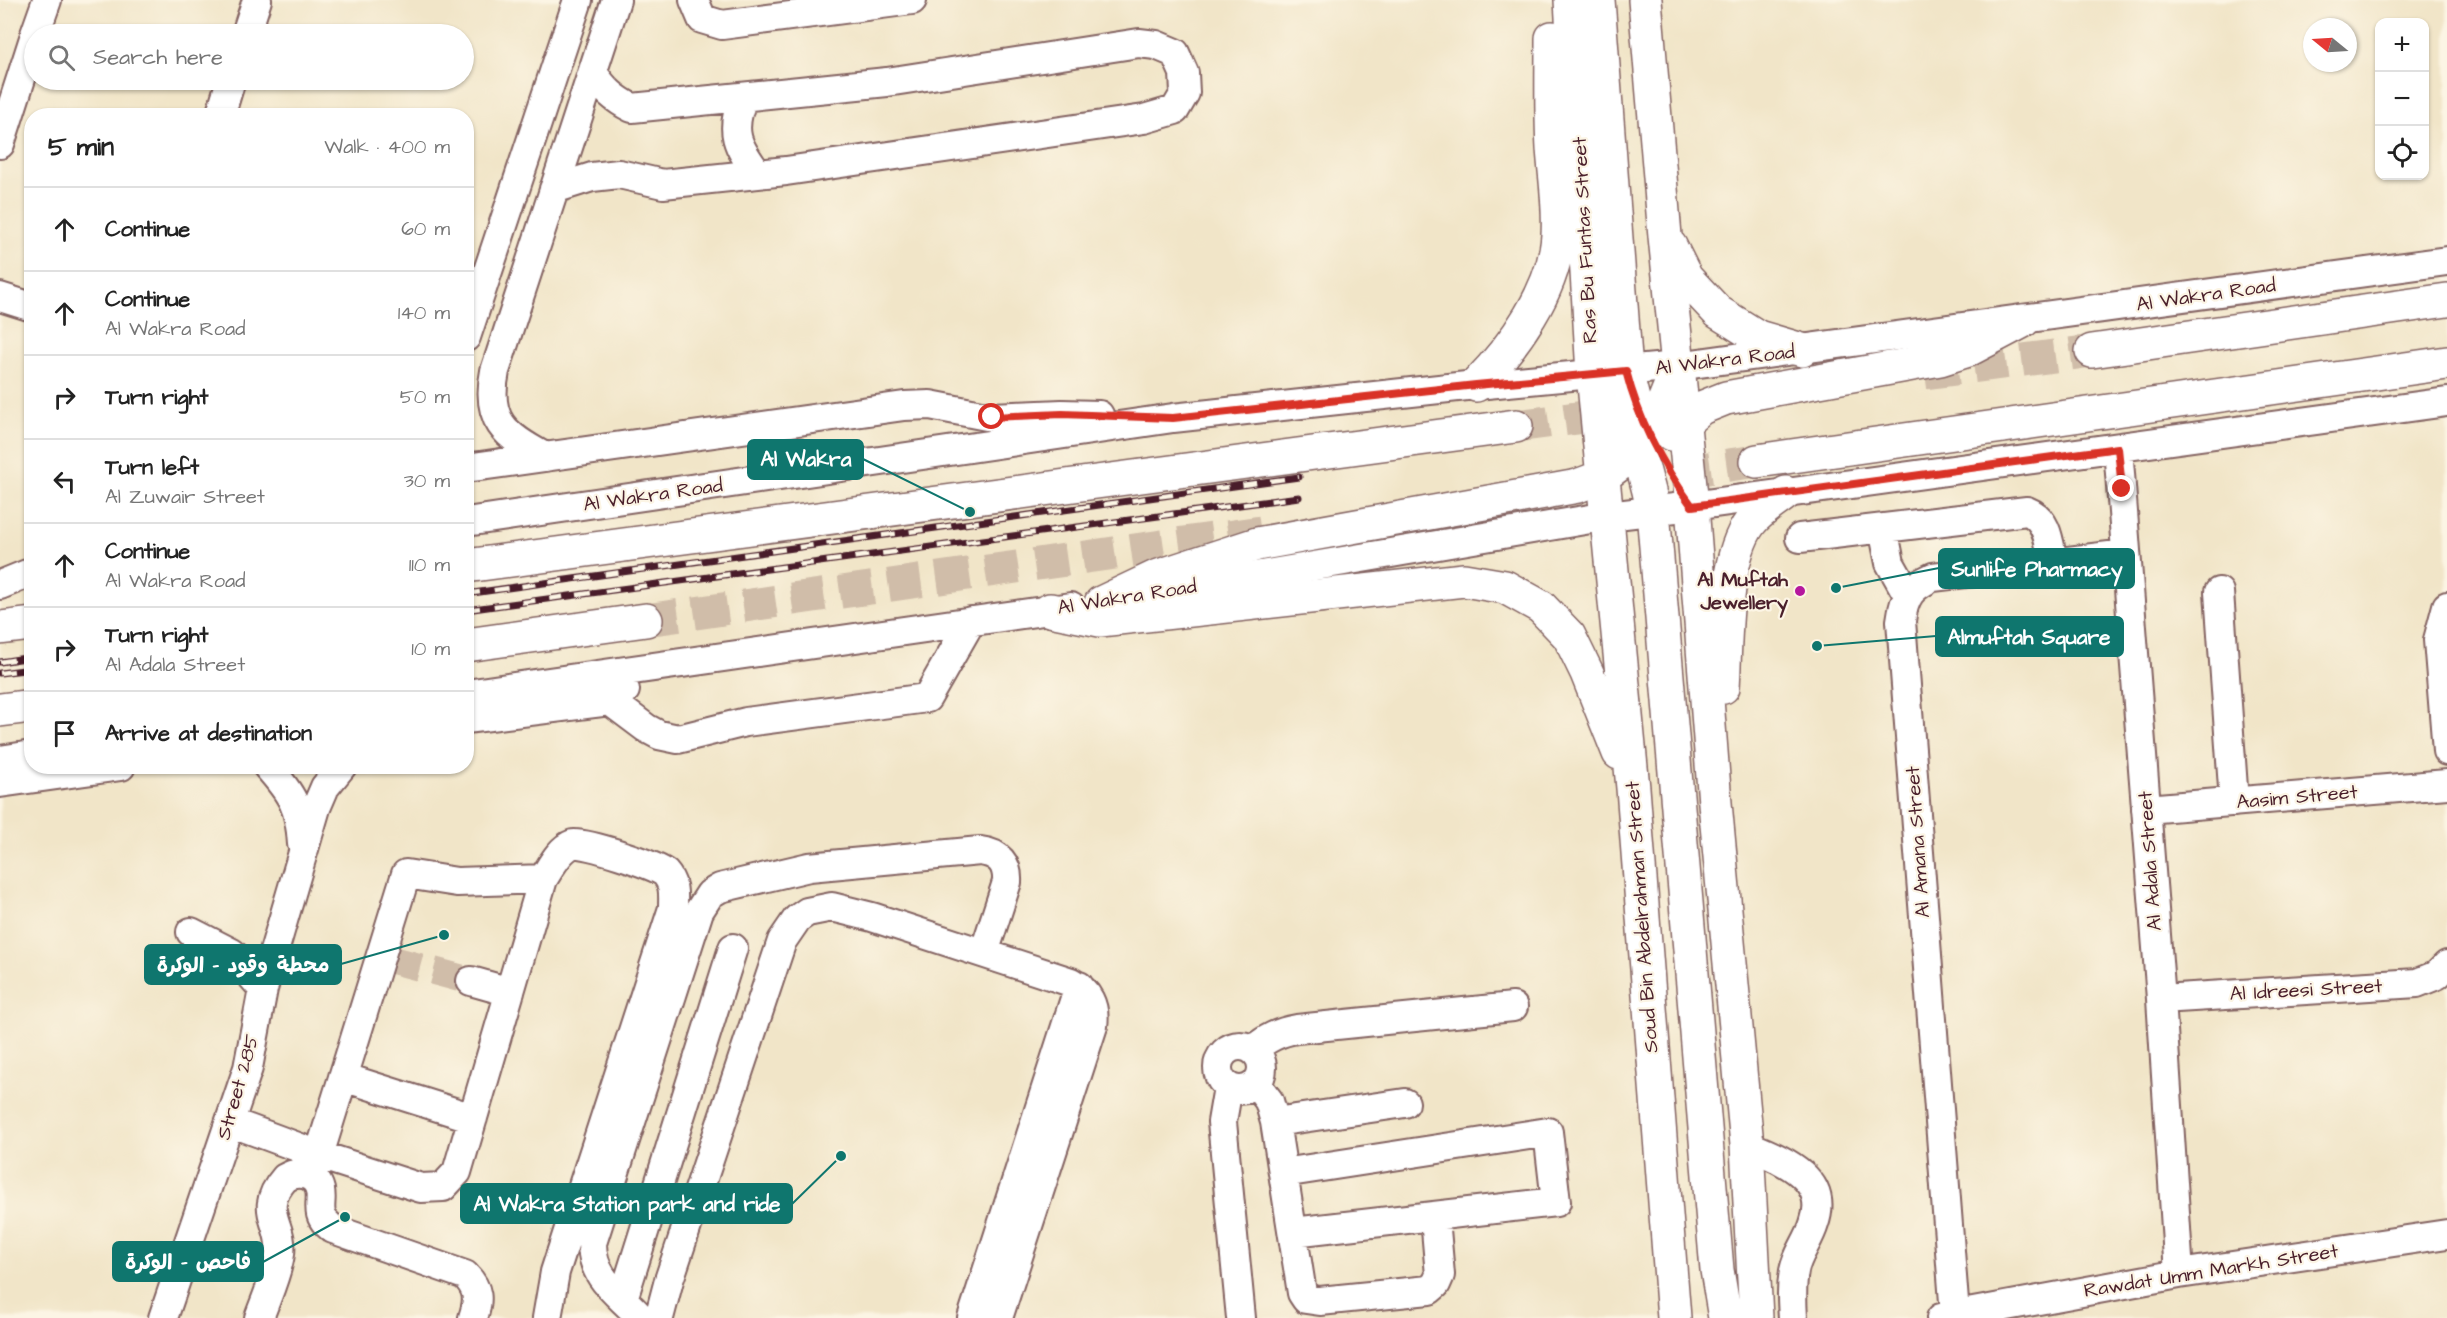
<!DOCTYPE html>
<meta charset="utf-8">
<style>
body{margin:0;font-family:"Architects Daughter","Playpen Sans Arabic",sans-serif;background:#f2f2f2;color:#222}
.controls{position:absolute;right:18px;top:18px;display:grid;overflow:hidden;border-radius:12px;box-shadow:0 2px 4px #0004}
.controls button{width:54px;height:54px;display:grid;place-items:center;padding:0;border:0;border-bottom:2px solid #e0e0e0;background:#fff;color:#222;font:30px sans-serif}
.compass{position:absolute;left:2303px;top:18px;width:54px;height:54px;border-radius:50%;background:#fff;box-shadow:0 2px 4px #0004;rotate:288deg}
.stop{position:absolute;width:18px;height:18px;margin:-14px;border:4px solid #d93025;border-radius:50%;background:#fff}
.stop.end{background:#d93025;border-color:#fff;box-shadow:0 2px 6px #0008}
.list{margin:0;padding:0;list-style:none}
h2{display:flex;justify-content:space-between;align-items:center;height:78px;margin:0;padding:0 24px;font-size:26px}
h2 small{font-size:20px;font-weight:400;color:#767676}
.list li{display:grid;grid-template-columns:39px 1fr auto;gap:18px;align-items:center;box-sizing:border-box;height:84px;padding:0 24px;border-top:2px solid #e0e0e0}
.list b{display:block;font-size:22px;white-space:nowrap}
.list p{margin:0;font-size:20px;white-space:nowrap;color:#767676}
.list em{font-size:20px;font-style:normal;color:#767676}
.icon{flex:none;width:33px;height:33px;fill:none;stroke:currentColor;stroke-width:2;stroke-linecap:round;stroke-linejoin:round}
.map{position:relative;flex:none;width:2447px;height:1318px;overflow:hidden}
.search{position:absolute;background:#fff;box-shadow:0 2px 4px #0004;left:24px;top:24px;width:450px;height:66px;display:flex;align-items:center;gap:15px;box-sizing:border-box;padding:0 21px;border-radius:33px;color:#767676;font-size:22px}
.panel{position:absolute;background:#fff;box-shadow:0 2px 4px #0004;left:24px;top:108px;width:450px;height:666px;border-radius:24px}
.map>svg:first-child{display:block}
</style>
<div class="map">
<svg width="2447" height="1318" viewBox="0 0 2447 1318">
<rect width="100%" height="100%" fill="#fcf5e5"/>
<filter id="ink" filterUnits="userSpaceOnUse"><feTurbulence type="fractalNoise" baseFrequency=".0167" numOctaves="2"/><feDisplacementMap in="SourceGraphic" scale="12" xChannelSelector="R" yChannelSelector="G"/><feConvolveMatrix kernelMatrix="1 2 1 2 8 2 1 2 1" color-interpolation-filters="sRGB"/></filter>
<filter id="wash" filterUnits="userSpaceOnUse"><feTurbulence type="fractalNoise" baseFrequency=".008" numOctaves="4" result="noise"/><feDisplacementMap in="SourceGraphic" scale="24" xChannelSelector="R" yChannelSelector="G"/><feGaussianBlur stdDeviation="1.35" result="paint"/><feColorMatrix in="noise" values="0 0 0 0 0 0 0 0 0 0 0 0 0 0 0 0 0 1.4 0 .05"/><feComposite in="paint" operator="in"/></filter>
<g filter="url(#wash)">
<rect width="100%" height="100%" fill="#f1e5c8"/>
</g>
<g filter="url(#ink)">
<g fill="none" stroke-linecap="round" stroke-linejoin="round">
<!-- minor-tunnel -->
<path stroke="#d0bda9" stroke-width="28" stroke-dasharray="28 14" stroke-linecap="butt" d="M393,960L471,981"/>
<!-- highway-tunnel -->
<path stroke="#d0bda9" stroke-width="33" stroke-dasharray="33 16" stroke-linecap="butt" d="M1925,373L2092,351
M1516,426L1624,412
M1581,486L1757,461
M646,620L1268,531"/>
<!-- minor casing -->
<g stroke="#846462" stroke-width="32">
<path id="minor" d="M694,0L702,19L722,25L912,0
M35,34L47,0
M246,34L257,0
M743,98C729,132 737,146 758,174
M220,116L231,80
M0,144L34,38
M554,189L592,177L619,174L663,184L786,171L1144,119L1175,110L1185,93L1184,73L1175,53L1156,45L1139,43L887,82L632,108C614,99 604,89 593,73
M0,297L32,307
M466,337L578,0
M2118,448L2161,999L2179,1274
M545,457C504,435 485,420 495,371L616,0
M466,468L904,406L930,405L992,417L1062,414L1099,415
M466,522L1173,418L1476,385L1677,366L2447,261
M1883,528L1890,563L1908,595
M1800,538L2027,511C2048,519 2049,543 2053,562
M0,585L32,572
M2219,592L2234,802
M1126,598L1608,516L1692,506L2447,402
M2447,606L2438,640L2447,751
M466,694L1071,607
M610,701L646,728L659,735L678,739L746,722L927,698L971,621
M466,719L610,701L625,690
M0,760L32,755
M267,766C292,794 300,807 302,844
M0,783L121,766
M2146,809L2447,784
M191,932L232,953L263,989
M471,981L510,992
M2161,999L2417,983L2437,975L2447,965
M1218 1068a22 22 0 1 1 44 0a22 22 0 1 1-44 0Z
M1253,1050C1267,1038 1279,1032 1297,1029L1513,1007
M343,1077L473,1118
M1256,1084L1269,1101L1275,1122L1302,1293L1306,1299L1320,1301L1429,1290L1436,1284L1440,1275L1435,1218
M1228,1087L1222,1122L1241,1318
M230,1122L319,1155L421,1188L443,1187L457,1172L543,879
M1275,1122L1405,1103
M1747,1145C1780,1159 1831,1177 1814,1224C1809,1241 1797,1254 1794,1271C1791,1287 1792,1302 1793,1318
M319,1155L406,874L457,882L543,879C551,867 559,849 573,844C583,841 658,866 665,873C675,884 673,895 673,908L555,1272L547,1318
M1283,1173L1548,1132L1556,1202L1293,1232
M623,1299L733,948
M1955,1315L1901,621C1904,596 1911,587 1933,577L2126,554
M163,1318L248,1068L263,989L316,808L325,787L342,766
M259,1318C266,1298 277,1275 280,1254C284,1223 256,1211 285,1178C298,1170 316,1173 320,1190C322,1198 319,1206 321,1214C323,1221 328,1225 333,1229L465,1275C479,1289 479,1300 473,1318
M641,1318C619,1293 592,1280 592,1243L699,911L710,894L720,888L809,867L980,851C999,853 1008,864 1007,882L984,953
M659,1318L669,1280L782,941L797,919L807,912L832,907L872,917L1071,982C1088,991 1096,1006 1093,1026L998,1318
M972,1318L1079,986
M1941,1318L2179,1274L2447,1234"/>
</g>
<!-- major casing -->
<g stroke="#846462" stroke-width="36">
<path id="major" d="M1571,0L1593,374L1633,788L1674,1318
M1598,0L1626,371L1634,403L1644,428
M1645,0L1665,236L1692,506L1715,803L1747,1145L1756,1318
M1670,246L1686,278L1718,312L1758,337L1802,350
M1593,375C1626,416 1644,459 1653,511L1717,1270L1725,1318
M1476,385C1513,347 1555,290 1558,235C1560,206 1555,177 1553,148C1551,111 1552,74 1552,38
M1671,434L1701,408L1726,398L1940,359L1968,350L2023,321
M1101,603L1156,577L1257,544L1578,486C1586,482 1596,480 1604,475C1641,453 1664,409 1676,369
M1050,610L1100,620L1464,580L1505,587L1541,607L1569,636L1587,673L1619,753
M1723,687C1726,642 1723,559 1750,523C1759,511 1775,502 1786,493"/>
</g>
<!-- highway casing -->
<g stroke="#846462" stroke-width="36">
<path id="highway" d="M2092,351L2447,300
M1757,461L2447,363
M466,566L1516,426
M0,628L32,624
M466,645L646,620
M0,710L32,706"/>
</g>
<!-- minor -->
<use href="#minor" stroke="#fff" stroke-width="28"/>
<!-- major -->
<use href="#major" stroke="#fff" stroke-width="33"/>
<!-- highway -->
<use href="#highway" stroke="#fff" stroke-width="33"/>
<!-- rail casing -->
<g stroke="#4a1f2b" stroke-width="7">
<path id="rail" d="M466,594L1299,477
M466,610L1299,497
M0,662L32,657
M0,673L32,669"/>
</g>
<!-- rail -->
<use href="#rail" stroke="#fcf5e5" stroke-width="4.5" stroke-dasharray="14" stroke-linecap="butt"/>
</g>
</g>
<g fill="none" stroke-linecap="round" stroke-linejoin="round" filter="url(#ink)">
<!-- route -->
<path stroke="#d93025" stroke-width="8" d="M992,417L1062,414L1173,418L1476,385L1626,371C1639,422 1661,464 1692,506L2118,448L2122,489"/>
</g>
<!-- markers -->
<circle fill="#b5179e" stroke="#fcf5e5" stroke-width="2" cx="1800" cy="591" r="6"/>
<g text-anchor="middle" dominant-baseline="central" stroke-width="4.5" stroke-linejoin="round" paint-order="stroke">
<!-- street labels -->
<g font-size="20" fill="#4a1f2b" stroke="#fcf5e5">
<text transform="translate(1585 240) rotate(-93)">Ras Bu Funtas Street</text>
<text transform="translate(2206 295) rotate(-8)">Al Wakra Road</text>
<text transform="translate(1725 360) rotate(-7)">Al Wakra Road</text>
<text transform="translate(653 495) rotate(-8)">Al Wakra Road</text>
<text transform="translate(1127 597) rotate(-9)">Al Wakra Road</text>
<text transform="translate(2297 797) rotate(-5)">Aasim Street</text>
<text transform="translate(1918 842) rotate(-94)">Al Amana Street</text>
<text transform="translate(2150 861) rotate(-94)">Al Adala Street</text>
<text transform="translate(1642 917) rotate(-94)">Soud Bin Abdelrahman Street</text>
<text transform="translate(2306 990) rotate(-3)">Al Idreesi Street</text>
<text transform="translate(238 1087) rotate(-74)">Street 285</text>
<text transform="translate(2211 1271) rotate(-9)">Rawdat Umm Markh Street</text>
</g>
<!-- poi labels -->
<g font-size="20" font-weight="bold" fill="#4a1f2b" stroke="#fcf5e5" text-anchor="end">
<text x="1788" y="580">Al Muftah<tspan x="1788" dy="23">Jewellery</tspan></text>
</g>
</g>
<!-- callouts -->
<path fill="none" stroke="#0f766e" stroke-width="2" d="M970 512L863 459M1836 588L1939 568M1817 646L1936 636M444 935L341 964M841 1156L792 1204M345 1217L263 1262"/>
<g fill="#0f766e" stroke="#fcf5e5" stroke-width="2">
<circle cx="970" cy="512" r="6"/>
<circle cx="1836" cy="588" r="6"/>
<circle cx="1817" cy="646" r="6"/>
<circle cx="444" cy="935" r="6"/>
<circle cx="841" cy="1156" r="6"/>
<circle cx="345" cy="1217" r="6"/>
</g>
<g fill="#0f766e" stroke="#0f766e" stroke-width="2">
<rect x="748" y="440" width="115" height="39" rx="6"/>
<rect x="1939" y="549" width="195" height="39" rx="6"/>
<rect x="1936" y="617" width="187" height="39" rx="6"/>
<rect x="145" y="945" width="196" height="39" rx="6"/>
<rect x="461" y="1184" width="331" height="39" rx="6"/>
<rect x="113" y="1242" width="150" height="39" rx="6"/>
</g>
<g font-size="21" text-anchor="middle" font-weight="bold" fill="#fff">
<text x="806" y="466">Al Wakra</text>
<text x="2037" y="576">Sunlife Pharmacy</text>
<text x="2029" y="644">Almuftah Square</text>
<text x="243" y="972">محطة وقود - الوكرة</text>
<text x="627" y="1211">Al Wakra Station park and ride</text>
<text x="188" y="1269">فاحص - الوكرة</text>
</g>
</svg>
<div class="controls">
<button>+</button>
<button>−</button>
<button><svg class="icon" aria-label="locate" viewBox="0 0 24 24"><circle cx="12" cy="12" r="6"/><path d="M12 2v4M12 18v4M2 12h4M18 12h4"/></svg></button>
</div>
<svg class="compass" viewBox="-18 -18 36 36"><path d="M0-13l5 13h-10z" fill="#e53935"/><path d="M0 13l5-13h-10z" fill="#767676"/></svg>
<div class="stop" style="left:992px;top:417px"></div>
<div class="stop end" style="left:2122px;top:489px"></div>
<div class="search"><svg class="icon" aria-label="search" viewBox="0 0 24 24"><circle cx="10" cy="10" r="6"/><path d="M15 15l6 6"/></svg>Search here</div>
<section class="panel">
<h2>5 min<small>Walk · 400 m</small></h2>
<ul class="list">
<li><svg class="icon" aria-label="ahead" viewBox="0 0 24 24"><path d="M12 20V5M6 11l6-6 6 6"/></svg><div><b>Continue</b></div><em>60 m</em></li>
<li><svg class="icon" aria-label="ahead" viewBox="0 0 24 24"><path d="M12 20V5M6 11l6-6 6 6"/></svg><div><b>Continue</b><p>Al Wakra Road</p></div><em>140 m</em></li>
<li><svg class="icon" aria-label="right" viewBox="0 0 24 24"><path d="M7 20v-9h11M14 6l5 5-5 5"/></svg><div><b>Turn right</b></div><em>50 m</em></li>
<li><svg class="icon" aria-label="left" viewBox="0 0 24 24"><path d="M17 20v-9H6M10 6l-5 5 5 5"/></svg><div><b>Turn left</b><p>Al Zuwair Street</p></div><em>30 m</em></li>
<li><svg class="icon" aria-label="ahead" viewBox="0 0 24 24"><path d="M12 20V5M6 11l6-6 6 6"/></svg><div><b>Continue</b><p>Al Wakra Road</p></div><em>110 m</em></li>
<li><svg class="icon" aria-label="right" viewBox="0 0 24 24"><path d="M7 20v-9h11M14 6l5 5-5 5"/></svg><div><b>Turn right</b><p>Al Adala Street</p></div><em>10 m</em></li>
<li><svg class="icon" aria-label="arrive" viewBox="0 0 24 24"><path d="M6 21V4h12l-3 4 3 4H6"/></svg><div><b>Arrive at destination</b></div></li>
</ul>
</section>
</div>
